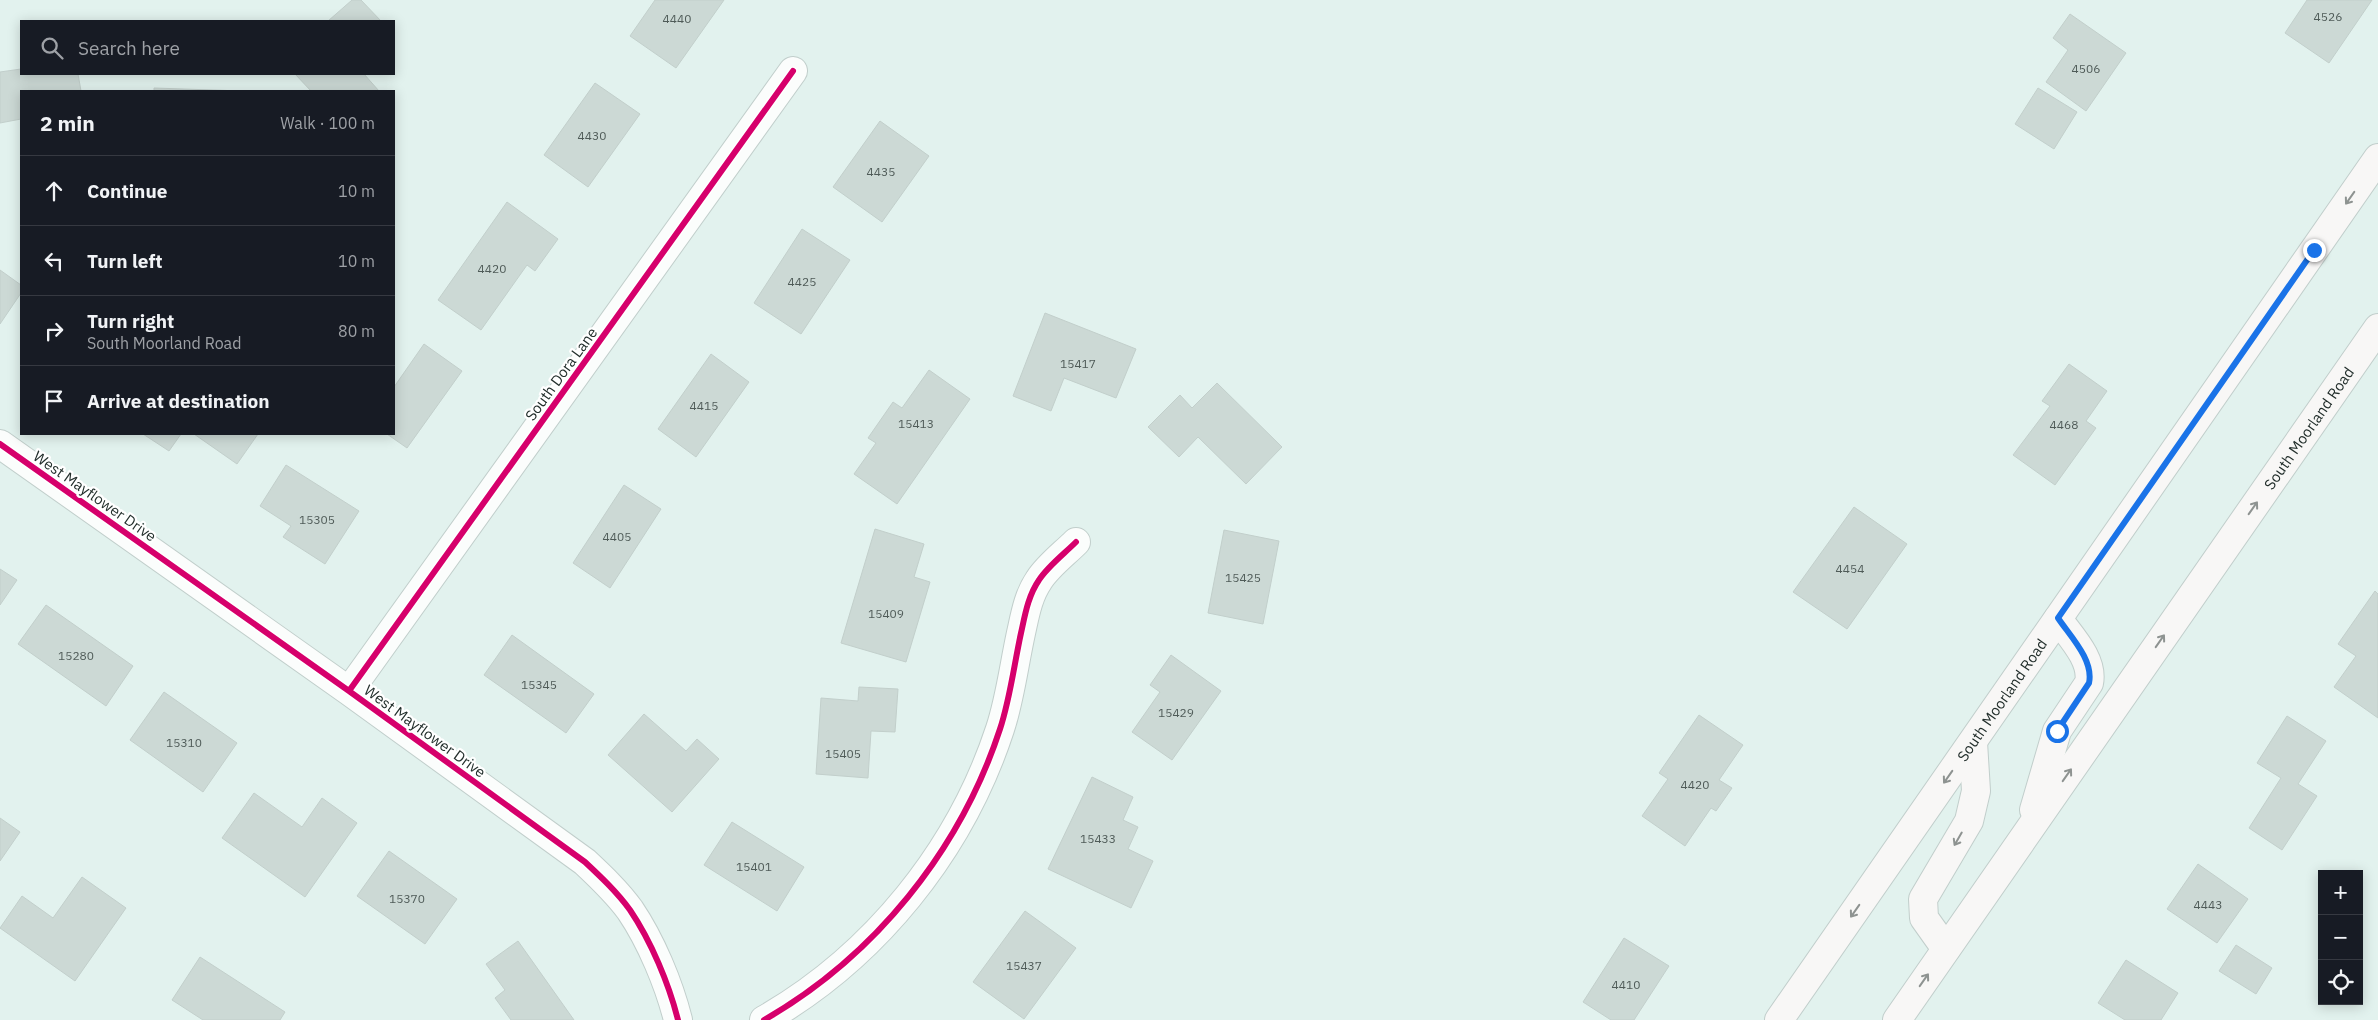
<!DOCTYPE html>
<meta charset="utf-8">
<style>
body{margin:0;font-family:"IBM Plex Sans",sans-serif;background:#242831;color:#f1f3f6}
.controls{position:absolute;right:15px;bottom:15px;display:grid;overflow:hidden;border-radius:0px;box-shadow:0 2px 12px #0003}
.controls button{width:45px;height:45px;display:grid;place-items:center;padding:0;border:0;border-bottom:1px solid #363941;background:#171b24;color:#f1f3f6;font:25px sans-serif}
.stop{position:absolute;width:15px;height:15px;margin:-11px;border:4px solid #1a73e8;border-radius:50%;background:#fff}
.stop.end{background:#1a73e8;border-color:#fff;box-shadow:0 1px 5px #0008}
.list{margin:0;padding:0;list-style:none}
h2{display:flex;justify-content:space-between;align-items:center;height:65px;margin:0;padding:0 20px;font-size:21px}
h2 small{font-size:16px;font-weight:400;color:#9ea1a6}
.list li{display:grid;grid-template-columns:32px 1fr auto;gap:15px;align-items:center;box-sizing:border-box;height:70px;padding:0 20px;border-top:1px solid #363941}
.list b{display:block;font-size:19px;white-space:nowrap}
.list p{margin:0;font-size:16px;white-space:nowrap;color:#9ea1a6}
.list em{font-size:16px;font-style:normal;color:#9ea1a6}
.icon{flex:none;width:28px;height:28px;fill:none;stroke:currentColor;stroke-width:2;stroke-linecap:round;stroke-linejoin:round}
.map{position:relative;flex:none;width:2378px;height:1020px;overflow:hidden}
.search{position:absolute;background:#171b24;box-shadow:0 2px 12px #0003;left:20px;top:20px;width:375px;height:55px;display:flex;align-items:center;gap:12px;box-sizing:border-box;padding:0 18px;border-radius:0px;color:#9ea1a6;font-size:19px}
.panel{position:absolute;background:#171b24;box-shadow:0 2px 12px #0003;left:20px;top:90px;width:375px;height:345px;border-radius:0px}
.map>svg:first-child{display:block}
</style>
<div class="map">
<svg width="2378" height="1020" viewBox="0 0 2378 1020">
<rect width="100%" height="100%" fill="#e2f2ee"/>
<!-- building -->
<path fill="#ccd9d5" stroke="#c2cfcb" d="M352,0H361L381,21H328Z
M655,0H724L676,68L630,36Z
M2307,0H2372L2329,63L2285,33Z
M2070,14L2126,53L2086,111L2046,82L2068,50L2053,38Z
M21,69V74H78L81,91H21V119L0,123V72Z
M295,74H364L379,91H311Z
M595,83L640,114L588,187L544,155Z
M154,88L242,91H154Z
M2038,88L2077,112L2054,149L2015,124Z
M880,121L929,156L882,222L833,187Z
M507,202L558,239L535,271L527,265L481,330L438,300Z
M802,229L850,260L801,334L754,303Z
M0,270L21,285V293L0,324Z
M1045,313L1136,349L1116,398L1064,378L1051,411L1013,396Z
M424,344L462,371L407,448L387,434H394V387Z
M711,354L749,382L696,457L658,429Z
M2069,364L2107,391L2086,421L2096,428L2055,485L2013,455L2050,406L2042,401Z
M929,370L970,399L897,504L854,474L876,443L868,438L893,402L902,408Z
M1217,383L1282,447L1246,484L1198,437L1179,457L1148,427L1180,395L1192,408Z
M143,434H181L169,451Z
M194,434H258L237,464Z
M286,465L359,511L325,564L283,537L291,526L260,506Z
M624,485L661,509L610,588L573,563Z
M1854,507L1907,544L1847,629L1793,592Z
M875,529L924,544L914,577L930,582L906,662L841,643Z
M1224,530L1279,541L1263,624L1208,613Z
M0,569L17,580L0,605Z
M2375,591L2378,594V718L2334,687L2356,656L2338,644Z
M46,605L133,666L106,706L18,644Z
M512,635L594,694L566,733L484,675Z
M1171,655L1221,691L1172,760L1132,732L1160,692L1150,685Z
M859,687L898,689L895,732L871,731L868,778L816,774L821,698L858,701Z
M164,692L237,743L203,792L130,740Z
M644,714L686,751L697,739L719,759L672,812L608,755Z
M1699,715L1743,745L1719,780L1732,788L1716,811L1711,808L1685,846L1642,816L1668,779L1659,773Z
M2287,716L2326,741L2298,784L2317,796L2282,850L2249,828L2281,778L2257,763Z
M1092,777L1133,797L1123,820L1138,827L1128,849L1153,861L1131,908L1048,869Z
M254,793L302,827L322,798L357,823L305,897L222,838Z
M0,818L20,832L0,861Z
M732,822L804,867L777,911L704,865Z
M389,851L457,899L425,944L357,896Z
M2198,864L2248,899L2217,943L2167,909Z
M82,877L126,908L75,981L0,928L22,896L53,918Z
M1025,911L1076,948L1024,1019L973,982Z
M1624,938L1669,966L1634,1020H1611L1583,1002Z
M518,941L574,1020H511L495,998L505,990L486,964Z
M2236,945L2272,968L2256,994L2219,971Z
M200,957L285,1012L280,1020H203L172,1000Z
M2126,960L2178,993L2161,1020H2125L2098,1003Z"/>
<g fill="none" stroke-linecap="round" stroke-linejoin="round">
<!-- street casing -->
<g stroke="#c1cecb" stroke-width="30">
<path id="street" d="M0,444L349,691L585,862C601,877 617,892 630,910C651,941 669,984 678,1020
M349,691L793,71
M764,1020C874,957 960,851 1000,729C1010,699 1014,665 1021,633C1025,615 1028,596 1039,580C1048,566 1064,554 1076,542"/>
</g>
<!-- secondary casing -->
<g stroke="#c1cecb" stroke-width="30">
<g id="secondary">
<path d="M2034,810L2057,731L2089,683C2094,660 2070,636 2058,619"/>
<path d="M1946,949L1924,918L1923,899L1969,821L1976,791L1973,742"/>
<path id="s1" d="M1779,1020L2378,158"/>
<path id="s2" d="M1897,1020L2378,328"/>
</g>
</g>
<!-- street -->
<use href="#street" stroke="#fbfdfc" stroke-width="28"/>
<!-- secondary -->
<use href="#secondary" stroke="#f8f7f6" stroke-width="28"/>
<!-- cycleway casing -->
<g stroke="#fff" stroke-width="9">
<path id="cycleway" d="M0,444L349,691L585,862C601,877 617,892 630,910C651,941 669,984 678,1020
M349,691L793,71
M764,1020C874,957 960,851 1000,729C1010,699 1014,665 1021,633C1025,615 1028,596 1039,580C1048,566 1064,554 1076,542"/>
</g>
<!-- cycleway -->
<use href="#cycleway" stroke="#d6006c" stroke-width="6"/>
</g>
<!-- one-way arrows -->
<defs><path id="oneway-shaft" d="M-6 0H5M1.5-3L5.5 0L1.5 3" fill="none" stroke-width="1.6" stroke-linecap="round" stroke-linejoin="round" transform="scale(1.25)"/></defs>
<g stroke="#8e9391">
<use href="#oneway-shaft" transform="translate(2350 198) rotate(125)"/>
<use href="#oneway-shaft" transform="translate(2253 508) rotate(-55)"/>
<use href="#oneway-shaft" transform="translate(2160 641) rotate(-55)"/>
<use href="#oneway-shaft" transform="translate(2067 775) rotate(-55)"/>
<use href="#oneway-shaft" transform="translate(1948 777) rotate(125)"/>
<use href="#oneway-shaft" transform="translate(1958 839) rotate(120)"/>
<use href="#oneway-shaft" transform="translate(1855 911) rotate(125)"/>
<use href="#oneway-shaft" transform="translate(1924 980) rotate(-55)"/>
</g>
<g fill="none" stroke-linecap="round" stroke-linejoin="round">
<!-- route -->
<path stroke="#1a73e8" stroke-width="6" d="M2057,731L2089,683C2094,660 2070,636 2058,618L2314,250"/>
</g>
<g text-anchor="middle" dominant-baseline="central" stroke-width="4.5" stroke-linejoin="round" paint-order="stroke">
<!-- number labels -->
<g font-size="12" fill="#4f5b58">
<text x="2328" y="16">4526</text>
<text x="677" y="18">4440</text>
<text x="2086" y="68">4506</text>
<text x="592" y="135">4430</text>
<text x="881" y="171">4435</text>
<text x="492" y="268">4420</text>
<text x="802" y="281">4425</text>
<text x="1078" y="363">15417</text>
<text x="704" y="405">4415</text>
<text x="916" y="423">15413</text>
<text x="2064" y="424">4468</text>
<text x="317" y="519">15305</text>
<text x="617" y="536">4405</text>
<text x="1850" y="568">4454</text>
<text x="1243" y="577">15425</text>
<text x="886" y="613">15409</text>
<text x="76" y="655">15280</text>
<text x="539" y="684">15345</text>
<text x="1176" y="712">15429</text>
<text x="184" y="742">15310</text>
<text x="843" y="753">15405</text>
<text x="1695" y="784">4420</text>
<text x="1098" y="838">15433</text>
<text x="754" y="866">15401</text>
<text x="407" y="898">15370</text>
<text x="2208" y="904">4443</text>
<text x="1024" y="965">15437</text>
<text x="1626" y="984">4410</text>
</g>
<!-- street labels -->
<g font-size="15" fill="#232f2c" stroke="#fff">
<text transform="translate(561 374) rotate(-54)">South Dora Lane</text>
<text stroke="none"><textPath href="#s2" startOffset="721">South Moorland Road</textPath></text>
<text transform="translate(95 496) rotate(35)">West Mayflower Drive</text>
<text stroke="none"><textPath href="#s1" startOffset="390">South Moorland Road</textPath></text>
<text transform="translate(425 731) rotate(36)">West Mayflower Drive</text>
</g>
</g>
</svg>
<div class="controls">
<button>+</button>
<button>−</button>
<button><svg class="icon" aria-label="locate" viewBox="0 0 24 24"><circle cx="12" cy="12" r="6"/><path d="M12 2v4M12 18v4M2 12h4M18 12h4"/></svg></button>
</div>
<div class="stop" style="left:2057px;top:731px"></div>
<div class="stop end" style="left:2314px;top:250px"></div>
<div class="search"><svg class="icon" aria-label="search" viewBox="0 0 24 24"><circle cx="10" cy="10" r="6"/><path d="M15 15l6 6"/></svg>Search here</div>
<section class="panel">
<h2>2 min<small>Walk · 100 m</small></h2>
<ul class="list">
<li><svg class="icon" aria-label="ahead" viewBox="0 0 24 24"><path d="M12 20V5M6 11l6-6 6 6"/></svg><div><b>Continue</b></div><em>10 m</em></li>
<li><svg class="icon" aria-label="left" viewBox="0 0 24 24"><path d="M17 20v-9H6M10 6l-5 5 5 5"/></svg><div><b>Turn left</b></div><em>10 m</em></li>
<li><svg class="icon" aria-label="right" viewBox="0 0 24 24"><path d="M7 20v-9h11M14 6l5 5-5 5"/></svg><div><b>Turn right</b><p>South Moorland Road</p></div><em>80 m</em></li>
<li><svg class="icon" aria-label="arrive" viewBox="0 0 24 24"><path d="M6 21V4h12l-3 4 3 4H6"/></svg><div><b>Arrive at destination</b></div></li>
</ul>
</section>
</div>
